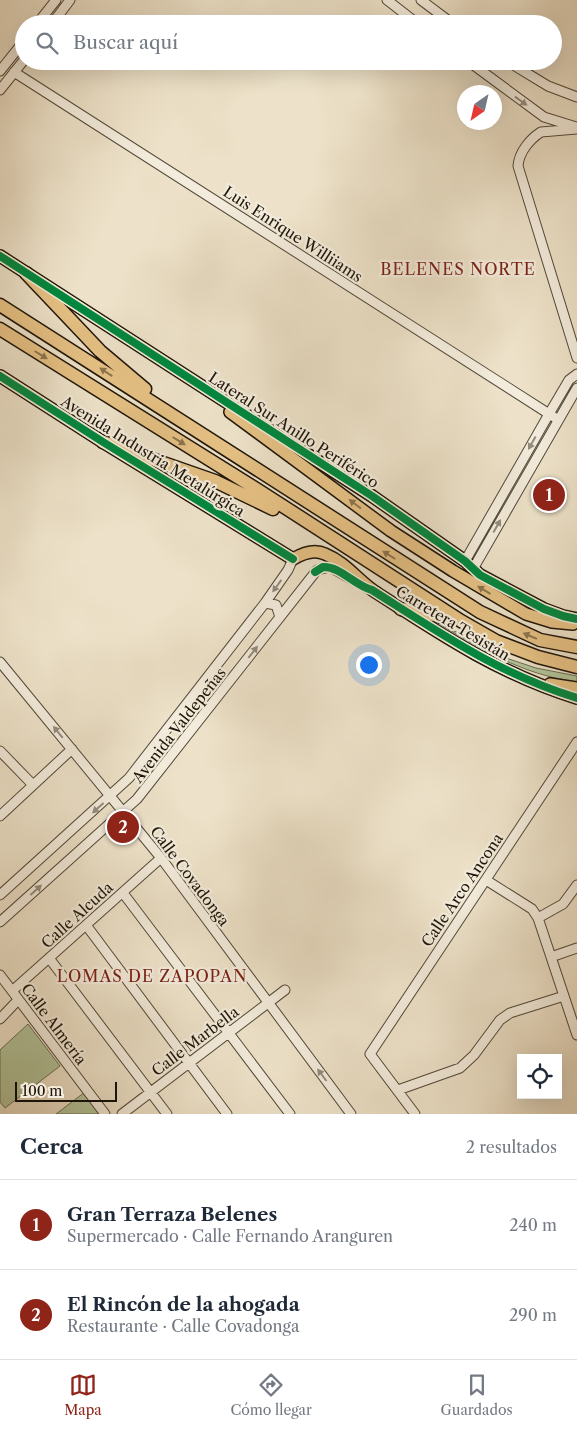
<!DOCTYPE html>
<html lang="es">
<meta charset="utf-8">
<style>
body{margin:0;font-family:"Libre Caslon Text",serif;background:#f6f6f7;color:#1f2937}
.controls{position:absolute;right:15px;bottom:15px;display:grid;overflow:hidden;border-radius:0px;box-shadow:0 5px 20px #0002}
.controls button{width:45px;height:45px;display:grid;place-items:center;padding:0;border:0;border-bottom:1px solid #e0e1e3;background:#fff;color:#1f2937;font:25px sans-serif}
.compass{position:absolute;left:457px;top:85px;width:45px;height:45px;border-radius:50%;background:#fff;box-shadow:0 5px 20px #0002;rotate:214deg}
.scale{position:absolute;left:15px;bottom:12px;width:102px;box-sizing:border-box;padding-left:5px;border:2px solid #1e1509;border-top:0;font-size:14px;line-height:18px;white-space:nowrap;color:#1e1509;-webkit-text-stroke:4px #f3ecdc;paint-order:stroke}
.you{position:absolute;left:368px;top:664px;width:18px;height:18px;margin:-12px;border:4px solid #fff;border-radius:50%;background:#1a73e8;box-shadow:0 0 0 8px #1a73e833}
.badge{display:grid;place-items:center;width:32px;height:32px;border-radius:50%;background:#8f2418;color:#fff;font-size:16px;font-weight:700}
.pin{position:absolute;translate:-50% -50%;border:2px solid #fff;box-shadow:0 1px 5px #0006}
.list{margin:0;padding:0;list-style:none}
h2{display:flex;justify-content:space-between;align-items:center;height:65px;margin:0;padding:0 20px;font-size:21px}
h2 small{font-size:16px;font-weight:400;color:#747a83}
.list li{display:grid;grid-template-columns:32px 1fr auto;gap:15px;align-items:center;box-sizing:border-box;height:90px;padding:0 20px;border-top:1px solid #e0e1e3}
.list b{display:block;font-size:19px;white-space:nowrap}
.list p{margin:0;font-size:16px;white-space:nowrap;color:#747a83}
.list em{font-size:16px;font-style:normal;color:#747a83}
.icon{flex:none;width:28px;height:28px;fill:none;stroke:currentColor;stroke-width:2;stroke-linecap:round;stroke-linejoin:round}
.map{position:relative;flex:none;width:577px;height:1114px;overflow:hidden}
.search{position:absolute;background:#fff;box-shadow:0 5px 20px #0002;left:15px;right:15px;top:15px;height:55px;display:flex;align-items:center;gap:12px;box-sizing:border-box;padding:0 18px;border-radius:28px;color:#747a83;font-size:19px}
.sheet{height:245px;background:#fff}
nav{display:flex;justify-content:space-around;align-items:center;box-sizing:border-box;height:70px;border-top:1px solid #e0e1e3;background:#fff;font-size:14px;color:#747a83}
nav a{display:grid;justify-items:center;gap:2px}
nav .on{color:#8f2418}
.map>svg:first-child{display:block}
</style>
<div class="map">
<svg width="577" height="1114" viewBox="0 0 577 1114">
<rect width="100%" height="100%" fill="#ede2c9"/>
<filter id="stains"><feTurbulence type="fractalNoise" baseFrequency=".004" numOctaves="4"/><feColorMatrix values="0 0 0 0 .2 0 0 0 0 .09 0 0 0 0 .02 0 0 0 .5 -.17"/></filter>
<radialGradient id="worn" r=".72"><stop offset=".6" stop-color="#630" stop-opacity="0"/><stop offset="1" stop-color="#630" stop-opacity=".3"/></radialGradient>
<!-- green -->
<path fill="#b2c49b" stroke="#686c52" d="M433,620L509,659L536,668L577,676V682C520,674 481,649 433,620Z
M28,1024L60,1066L5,1108L0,1102V1050Z
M85,1092L103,1114H56Z"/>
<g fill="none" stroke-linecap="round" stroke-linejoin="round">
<!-- minor casing -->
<g stroke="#524839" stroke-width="11">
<path id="minor" d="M387,0L418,24
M421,0L453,24
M37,24L56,0
M52,24L70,0
M468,61L544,117L576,127
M507,61L548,86L577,97
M0,71L24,41
M14,72L557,419
M0,90L24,60
M577,129L541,132C530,139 519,152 518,166L577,358
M465,561L549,414L569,380L577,374
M473,569L577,388
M265,603L276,605L280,617
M0,662L161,858L351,1114
M0,751L33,785
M0,816L72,749
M486,880L532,909L538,918L577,1035
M123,893L290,1114
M0,895L129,778L265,603L288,570L293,559
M538,918L563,904L577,885
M0,922L137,799L317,570L330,567L367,588
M86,925L227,1114
M551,957L577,948
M49,958L167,1114
M0,975L105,1114
M12,991L161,858
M0,1019L18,1000
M398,1090L460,1068L474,1055L500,1020L510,1013L564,996
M122,1114L285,990
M415,1114L370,1054L577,742"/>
</g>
<!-- major casing -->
<g stroke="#1e1509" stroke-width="14">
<path id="major" d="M0,256L372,496L465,561L480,575L544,609L563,616L577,619
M0,376L103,442L293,559C303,553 315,549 325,554C347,563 359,582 377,593C443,636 500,674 577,698
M230,412L391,531L453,571L526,614L552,622L573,624
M550,684L577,688"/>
</g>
<!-- highway casing -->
<g stroke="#1e1509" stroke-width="15">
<path id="highway" d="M26,273L100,351L145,389
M0,305L480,612L540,640L577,647
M0,329L258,490L461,621L496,641L538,657L577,667
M103,442L215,481L273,509
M401,609L450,618"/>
</g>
<!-- minor -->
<use href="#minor" stroke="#f3ecdc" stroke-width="9"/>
<!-- major -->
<use href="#major" stroke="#e6c184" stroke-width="11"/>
<!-- highway -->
<use href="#highway" stroke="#e6c184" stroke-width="12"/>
<!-- cycleway casing -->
<g stroke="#f3ecdc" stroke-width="11">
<path id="cycleway" d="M0,256L372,496L465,561L480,575L544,609L563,616L577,619
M0,376L103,442L293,559
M315,572L323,567C340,566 355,586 372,590C440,633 499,674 577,698"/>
</g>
<!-- cycleway -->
<use href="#cycleway" stroke="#00873e" stroke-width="8"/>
</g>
<!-- one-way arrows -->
<defs><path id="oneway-solid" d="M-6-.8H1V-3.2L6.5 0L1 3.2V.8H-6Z" transform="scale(1.25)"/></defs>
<g fill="#938b7d">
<use href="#oneway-solid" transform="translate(521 101) rotate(36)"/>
<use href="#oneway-solid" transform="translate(532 443) rotate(119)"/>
<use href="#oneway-solid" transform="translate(497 526) rotate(-61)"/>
<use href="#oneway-solid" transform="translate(277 586) rotate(126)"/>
<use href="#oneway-solid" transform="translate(253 652) rotate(-52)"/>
<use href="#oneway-solid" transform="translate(58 732) rotate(-129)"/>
<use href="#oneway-solid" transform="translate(98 808) rotate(138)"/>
<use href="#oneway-solid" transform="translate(36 890) rotate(-42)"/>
<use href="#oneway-solid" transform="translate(322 1075) rotate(-127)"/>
</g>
<g fill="#8c744d">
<use href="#oneway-solid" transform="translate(41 355) rotate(32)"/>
<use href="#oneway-solid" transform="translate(106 372) rotate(-147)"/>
<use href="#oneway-solid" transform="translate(179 441) rotate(32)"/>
<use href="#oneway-solid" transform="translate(355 504) rotate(-143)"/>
<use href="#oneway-solid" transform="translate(389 555) rotate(-148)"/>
<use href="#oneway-solid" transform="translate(484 590) rotate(-149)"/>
<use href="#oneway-solid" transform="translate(530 636) rotate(-157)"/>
</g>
<g text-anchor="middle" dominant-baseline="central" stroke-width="4.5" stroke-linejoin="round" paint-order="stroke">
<!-- street labels -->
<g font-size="15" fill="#1e1509" stroke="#f3ecdc">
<text transform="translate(293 234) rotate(33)">Luis Enrique Williiams</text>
<text transform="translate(294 430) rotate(33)">Lateral Sur Anillo Periférico</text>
<text transform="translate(153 456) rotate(32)">Avenida Industria Metalúrgica</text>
<text transform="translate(453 623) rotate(31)">Carretera Tesistán</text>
<text transform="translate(179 725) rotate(-52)">Avenida Valdepeñas</text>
<text transform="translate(190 876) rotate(53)">Calle Covadonga</text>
<text transform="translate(462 890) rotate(-56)">Calle Arco Ancona</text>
<text transform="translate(77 915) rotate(-42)">Calle Alcuda</text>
<text transform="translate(54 1024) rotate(53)">Calle Almería</text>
<text transform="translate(195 1041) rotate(-37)">Calle Marbella</text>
</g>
<!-- neighbourhood labels -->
<g font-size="16" letter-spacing="1" fill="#7a1f14" stroke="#f3ecdc">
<text x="458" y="269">BELENES NORTE</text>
<text x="152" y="976">LOMAS DE ZAPOPAN</text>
</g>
</g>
<rect width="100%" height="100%" filter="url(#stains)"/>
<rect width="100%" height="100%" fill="url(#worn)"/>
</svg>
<div class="controls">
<button><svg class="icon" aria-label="locate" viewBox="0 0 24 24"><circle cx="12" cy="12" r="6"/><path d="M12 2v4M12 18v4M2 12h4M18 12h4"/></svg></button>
</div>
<svg class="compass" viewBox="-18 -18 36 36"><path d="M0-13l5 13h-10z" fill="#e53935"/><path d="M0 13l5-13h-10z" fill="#747a83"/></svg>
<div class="scale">100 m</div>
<div class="you"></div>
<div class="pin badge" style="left:549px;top:495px">1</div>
<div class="pin badge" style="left:123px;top:827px">2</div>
<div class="search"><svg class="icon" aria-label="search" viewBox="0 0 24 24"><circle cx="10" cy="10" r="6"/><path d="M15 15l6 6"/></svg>Buscar aquí</div>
</div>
<section class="sheet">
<h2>Cerca<small>2 resultados</small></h2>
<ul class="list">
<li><span class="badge">1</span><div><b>Gran Terraza Belenes</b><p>Supermercado · Calle Fernando Aranguren</p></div><em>240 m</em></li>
<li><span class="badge">2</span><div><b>El Rincón de la ahogada</b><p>Restaurante · Calle Covadonga</p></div><em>290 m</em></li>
</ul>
</section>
<nav>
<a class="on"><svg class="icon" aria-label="map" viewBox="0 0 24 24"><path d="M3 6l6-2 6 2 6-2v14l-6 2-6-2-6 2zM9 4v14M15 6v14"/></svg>Mapa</a>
<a><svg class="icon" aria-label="directions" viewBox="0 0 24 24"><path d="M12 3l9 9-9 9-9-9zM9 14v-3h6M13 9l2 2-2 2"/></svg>Cómo llegar</a>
<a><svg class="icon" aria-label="saved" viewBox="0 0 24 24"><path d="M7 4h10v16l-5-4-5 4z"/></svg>Guardados</a>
</nav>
